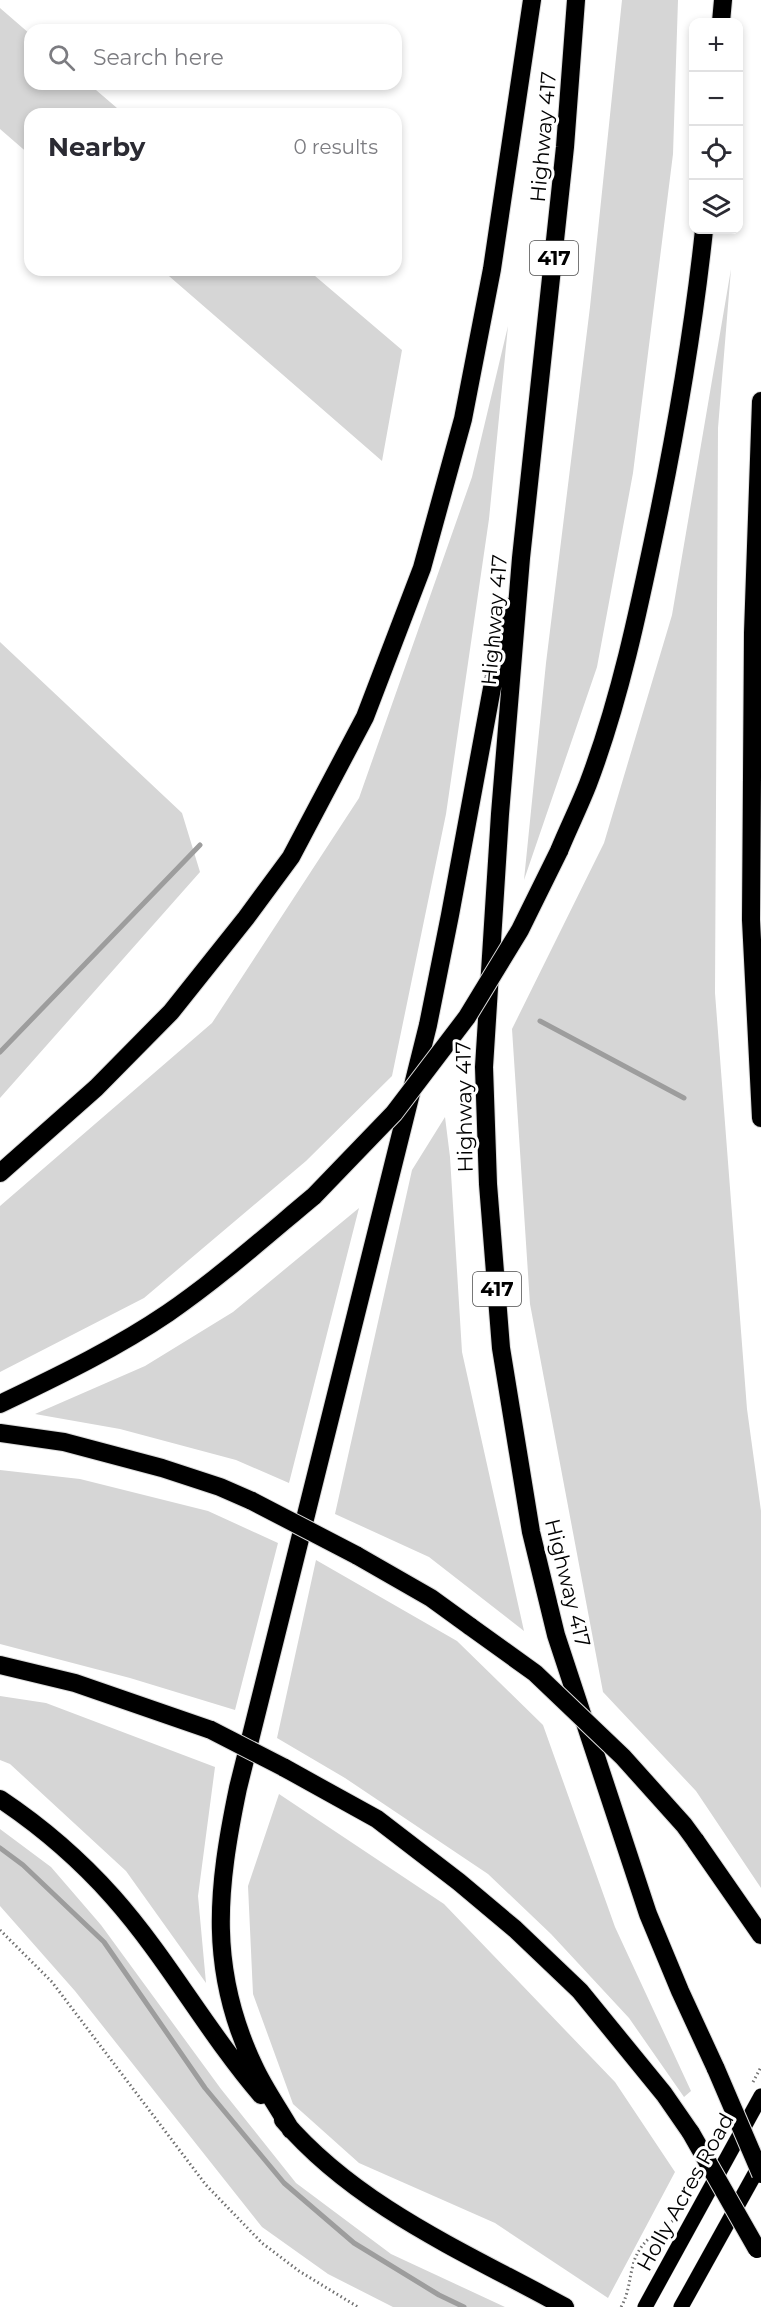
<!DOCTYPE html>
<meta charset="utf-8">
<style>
body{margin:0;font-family:Montserrat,sans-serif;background:#f7f7f7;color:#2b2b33}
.controls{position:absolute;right:18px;top:18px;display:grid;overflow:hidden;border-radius:12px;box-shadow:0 3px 9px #0003}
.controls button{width:54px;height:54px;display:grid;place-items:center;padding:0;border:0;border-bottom:2px solid #e1e1e2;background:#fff;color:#2b2b33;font:30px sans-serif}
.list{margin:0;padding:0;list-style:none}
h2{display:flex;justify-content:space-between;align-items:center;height:78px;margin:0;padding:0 24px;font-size:26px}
h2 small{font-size:20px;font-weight:400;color:#7c7c81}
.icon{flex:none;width:33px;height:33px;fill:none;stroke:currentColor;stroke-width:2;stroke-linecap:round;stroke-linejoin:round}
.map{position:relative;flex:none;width:761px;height:2307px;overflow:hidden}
.search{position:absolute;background:#fff;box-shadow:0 3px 9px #0003;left:24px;top:24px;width:378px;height:66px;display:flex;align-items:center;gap:15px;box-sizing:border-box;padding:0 21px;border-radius:18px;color:#7c7c81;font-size:22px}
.panel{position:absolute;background:#fff;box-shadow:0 3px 9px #0003;left:24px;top:108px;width:378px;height:168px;border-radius:18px}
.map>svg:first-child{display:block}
</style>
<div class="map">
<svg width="761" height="2307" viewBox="0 0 761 2307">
<rect width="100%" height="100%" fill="#fff"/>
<!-- green -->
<path fill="#d6d6d6" d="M622,0H678L673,154L633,473L597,667L524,880L546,663L590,307Z
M0,8L30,34V84H89L124,114H30V155L0,129Z
M731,269L718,428L715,993L747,1409L761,1511V1888L696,1791L603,1692L530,1304L512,1029L604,843L672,615Z
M162,270H308L402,350L382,461Z
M508,326L489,519L446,814L392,1076L306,1161L144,1298L0,1372V1206L212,1023L359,798L472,477Z
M0,642L182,813L200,872L0,1098Z
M445,1117L450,1157L462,1352L524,1631L429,1557L335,1514L412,1170Z
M359,1208L289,1483L236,1460L120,1429L35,1414L145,1366L233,1312Z
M0,1470L80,1479L208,1511L278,1543L235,1710L130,1678L0,1644Z
M316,1560L457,1641L543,1725L615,1927L691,2091L684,2097L629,2018L551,1934L488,1874L345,1778L277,1738Z
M0,1696L46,1703L215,1767L198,1896L206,1983L126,1871L10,1764L0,1760Z
M279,1794L444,1904L615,2082L675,2172L608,2298L495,2223L359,2163L293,2104L253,1994L248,1886Z
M0,1829L51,1867L101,1925L221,2089L296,2183L391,2254L505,2307H393L328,2274L262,2227L75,1991L0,1906Z"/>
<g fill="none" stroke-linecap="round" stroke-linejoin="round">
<!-- stream -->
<path stroke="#9d9d9d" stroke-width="5" d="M540,1021L684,1098
M0,1052L200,845
M0,1848L23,1865L104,1942L205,2088L284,2183L354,2243L439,2295L464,2307"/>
<!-- major casing -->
<g stroke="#dbdbdb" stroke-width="16">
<path id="major" d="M645,2307L761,2096
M681,2307L761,2163"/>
</g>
<!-- highway casing -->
<g stroke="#dbdbdb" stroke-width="20">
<path id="highway" d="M576,0L565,147L521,558L500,814L484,1067L488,1184L501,1348L531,1532L556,1635L648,1914L680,1991L716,2069
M721,22L723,0
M761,401L753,633L751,920L761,1118
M559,851C568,829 579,807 588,784C621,697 640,603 659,512C678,419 694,324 704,230
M0,1173L96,1088L171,1012L246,918L291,857L365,717L422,568L463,419L492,269L532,0
M0,1404C58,1376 115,1349 168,1313C219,1278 266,1236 314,1196
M0,1433L64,1442L162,1468L220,1487L252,1501
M356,1555L431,1598L471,1627
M0,1665L75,1683L211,1730
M283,1767L377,1819L459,1882L515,1929L580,1991L664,2094L691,2133
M0,1799C42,1827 80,1860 113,1897C168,1959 207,2032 261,2095
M695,1840L761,1935
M283,2120C357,2207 467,2253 565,2307
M291,2130C279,2109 264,2088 254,2066C208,1969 217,1889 238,1788L428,1025L450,915L507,607"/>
</g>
<!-- path -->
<path stroke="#717171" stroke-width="3" stroke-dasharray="1.5 3" stroke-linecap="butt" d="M0,1930L52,1982L206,2185L262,2243L299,2271L358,2307
M753,2082L761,2067
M621,2307C629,2293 629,2280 633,2265C639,2242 656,2232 674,2220"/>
<!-- major -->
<use href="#major" stroke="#000" stroke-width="15"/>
<!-- highway -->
<use href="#highway" stroke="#000" stroke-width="18"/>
<!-- highway-bridge casing -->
<g stroke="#dbdbdb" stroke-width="20" stroke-linecap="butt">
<path id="highway-bridge" d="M314,1196L394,1113L467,1017L520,930L559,851
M252,1501L356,1555
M471,1627L535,1673L623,1757L684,1825L695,1840
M211,1730L283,1767
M716,2069L761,2174
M691,2133L757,2249"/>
</g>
<!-- highway-bridge -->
<use href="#highway-bridge" stroke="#000" stroke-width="18"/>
</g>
<g text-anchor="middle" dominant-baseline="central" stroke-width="6" stroke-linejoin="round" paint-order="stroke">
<!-- shield labels -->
<g fill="#fff" stroke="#4c4c4c" stroke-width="1.5">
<rect x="530" y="241" width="48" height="34" rx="4.5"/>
<rect x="473" y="1272" width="48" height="34" rx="4.5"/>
</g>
<g font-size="20" font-weight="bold" fill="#000">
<text x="554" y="258">417</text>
<text x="497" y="1289">417</text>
</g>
<!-- street labels -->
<g font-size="21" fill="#000" stroke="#fff">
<text transform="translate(543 137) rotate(-85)">Highway 417</text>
<text transform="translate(494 620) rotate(-85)">Highway 417</text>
<text transform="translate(464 1107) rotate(-91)">Highway 417</text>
<text transform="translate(568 1583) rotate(76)">Highway 417</text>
<text transform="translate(685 2192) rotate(-61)">Holly Acres Road</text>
</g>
</g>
</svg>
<div class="controls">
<button>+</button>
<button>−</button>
<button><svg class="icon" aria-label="locate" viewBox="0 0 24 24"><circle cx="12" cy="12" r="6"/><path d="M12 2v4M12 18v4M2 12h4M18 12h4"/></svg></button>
<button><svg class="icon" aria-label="layers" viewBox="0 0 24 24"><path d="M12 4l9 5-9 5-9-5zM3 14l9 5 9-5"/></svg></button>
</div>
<div class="search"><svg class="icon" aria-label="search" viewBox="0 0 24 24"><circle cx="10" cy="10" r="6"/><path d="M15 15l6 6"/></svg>Search here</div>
<section class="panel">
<h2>Nearby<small>0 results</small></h2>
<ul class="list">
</ul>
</section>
</div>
